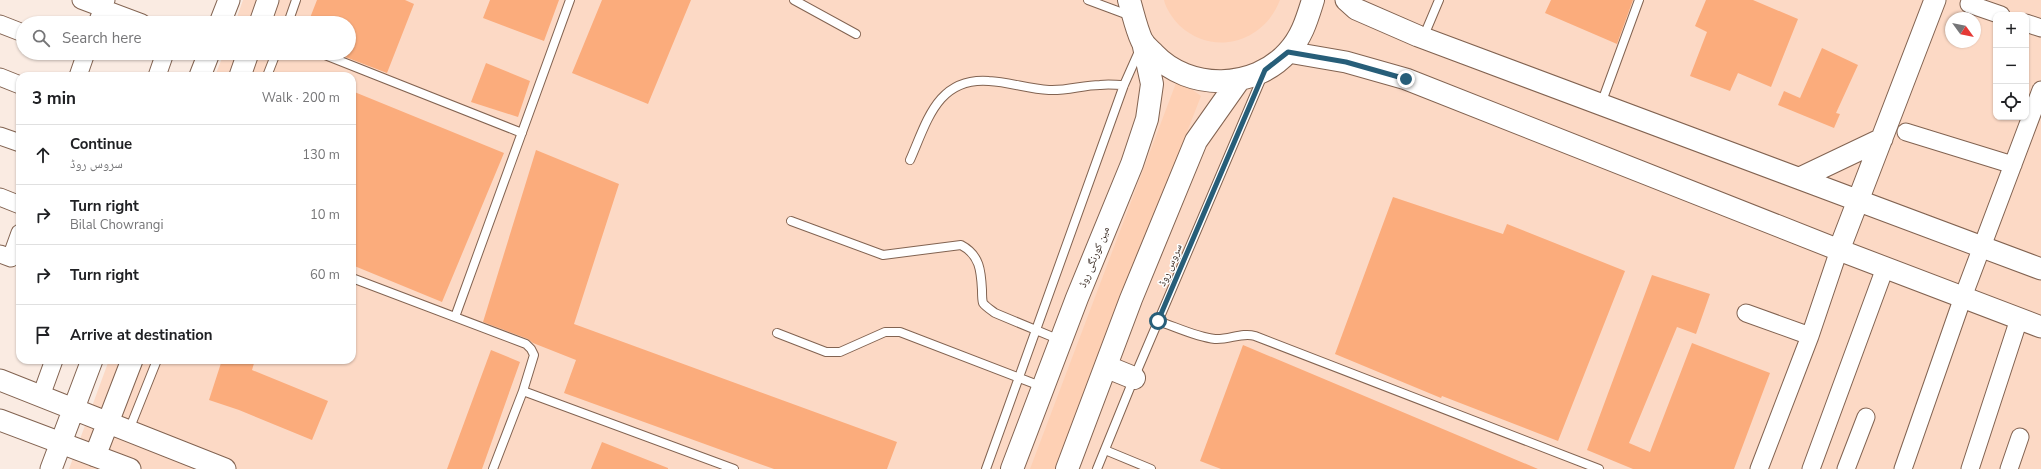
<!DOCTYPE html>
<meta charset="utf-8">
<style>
body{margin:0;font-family:"Nunito Sans","Noto Naskh Arabic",sans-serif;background:#f6f6f6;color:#202124}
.controls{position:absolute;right:12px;top:12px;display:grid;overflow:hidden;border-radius:8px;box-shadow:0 1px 3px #0004}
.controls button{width:36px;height:36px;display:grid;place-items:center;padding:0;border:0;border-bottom:1px solid #e0e0e0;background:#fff;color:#202124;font:20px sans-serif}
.compass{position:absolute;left:1945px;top:12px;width:36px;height:36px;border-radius:50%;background:#fff;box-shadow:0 1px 3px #0004;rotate:123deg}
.stop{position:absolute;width:12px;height:12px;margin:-9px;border:3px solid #275e79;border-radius:50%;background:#fff}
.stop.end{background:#275e79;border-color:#fff;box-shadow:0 1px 4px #0008}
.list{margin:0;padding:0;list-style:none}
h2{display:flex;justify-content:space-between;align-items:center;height:52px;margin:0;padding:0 16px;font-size:17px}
h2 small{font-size:13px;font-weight:400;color:#757577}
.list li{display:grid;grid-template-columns:26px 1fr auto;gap:12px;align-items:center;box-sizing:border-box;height:60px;padding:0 16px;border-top:1px solid #e0e0e0}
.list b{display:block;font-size:15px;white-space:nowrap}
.list p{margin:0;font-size:13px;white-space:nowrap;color:#757577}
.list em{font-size:13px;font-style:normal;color:#757577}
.icon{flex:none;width:22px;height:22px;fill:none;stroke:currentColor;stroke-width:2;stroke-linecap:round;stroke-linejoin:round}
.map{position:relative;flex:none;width:2041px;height:469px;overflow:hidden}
.search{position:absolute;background:#fff;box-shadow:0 1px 3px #0004;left:16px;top:16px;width:340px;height:44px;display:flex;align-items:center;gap:10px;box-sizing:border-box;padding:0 14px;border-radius:22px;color:#757577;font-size:15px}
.panel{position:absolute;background:#fff;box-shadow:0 1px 3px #0004;left:16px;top:72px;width:340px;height:292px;border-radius:12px}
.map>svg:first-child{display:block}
</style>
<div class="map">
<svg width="2041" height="469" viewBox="0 0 2041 469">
<rect width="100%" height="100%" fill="#faebe2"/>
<!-- built -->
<path fill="#fcd9c5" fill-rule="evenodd" d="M243,0H2041V469H69L109,360H352V76H215L224,53H349V23H235ZM1996,15H2026V117H1996ZM1951,18H1975V42H1951Z"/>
<!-- green -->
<path fill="#fed0b4" d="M1164,0H1280C1264,42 1214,57 1180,26C1173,19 1166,9 1164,0Z
M1176,83L1186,85L1201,96L1056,469H1030Z"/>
<!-- building -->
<path fill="#fbac7c" d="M317,0H405L414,4L387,73L335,53H349V23H308Z
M490,0H559L544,41L483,18Z
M602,0H691L648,104L572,73Z
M1551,0H1633L1617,44L1545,13Z
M1706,0H1753L1798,19L1771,87L1738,73L1730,91L1690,76L1707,32L1695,26Z
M1822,48L1858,65L1836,113L1840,114L1834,128L1778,105L1784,91L1800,98Z
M486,63L530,81L518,117L471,102Z
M352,91L504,153L442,302L352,265Z
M536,150L619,184L574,324L897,442L887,469H774L564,393L576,360L533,343L528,339L483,322Z
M1393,197L1503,234L1507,224L1625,271L1558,441L1442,396L1441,398L1335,354Z
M1652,275L1710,294L1696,334L1677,327L1629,443L1650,452L1692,343L1770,373L1734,469H1633L1587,450Z
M1243,345L1538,469H1221L1200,461Z
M491,350L520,362L482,469H447Z
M222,360H255L252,370L328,401L312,440L239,410L209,400Z
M602,442L668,468V469H591Z"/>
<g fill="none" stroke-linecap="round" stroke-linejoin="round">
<!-- service casing -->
<g stroke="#826351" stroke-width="10">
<path id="service" d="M794,0L856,34
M1088,0L1131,16
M288,23L296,0
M1423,38L1439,0
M320,53L522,133
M267,76L276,53
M1601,104L1639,0
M910,160C927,122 937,77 989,81C1009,82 1029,89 1049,90C1067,91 1083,85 1100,85C1108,84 1116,85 1124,85
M791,221L883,255L961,245C980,255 981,271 982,290C982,294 982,300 983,303C986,307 991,310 995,313L1060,340
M352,278L526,344L531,349L534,355L523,391L734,469
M455,317L570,0
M1158,321C1176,327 1196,337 1215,339C1229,340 1242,332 1255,336L1599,469
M777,333L826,352H840L885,332H900L1043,387
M129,430L157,360
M1105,450L1151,469
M493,469L523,391
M986,469L1124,85L1140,49
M1097,469L1134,378L1263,75"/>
</g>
<!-- minor casing -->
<g stroke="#826351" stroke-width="19">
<path id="minor" d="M81,0L142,23
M1969,4L2001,15
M97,23L106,0
M2026,23L2041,28
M0,24L23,33
M78,76L86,53
M157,76L165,53
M0,77L20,85
M1906,132L2013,165
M0,136L20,143
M0,197L20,205
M0,254L11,258L20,233
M1746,313L1810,336
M41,396L54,360
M1759,469L1810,336L1839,250
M1811,469L1885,268
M1846,469L1866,417
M1903,469L1963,297L2041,90
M1970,469L2019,319
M2009,469L2020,437"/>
</g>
<!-- tertiary casing -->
<g stroke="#826351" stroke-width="23">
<path id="tertiary" d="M1346,0L1356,9L1418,36L2041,269
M220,23L229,0
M260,23L268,0
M1288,52L1346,62L1406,79L1839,250L2041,327
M200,76L209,53
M240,76L248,53
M1800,178L1882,139
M1839,250L1935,0
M0,380L225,469
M0,420L130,469
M95,456L132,360
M51,469L92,360"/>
</g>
<!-- primary casing -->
<g stroke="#826351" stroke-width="24">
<path id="primary" d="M1129,0C1133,13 1136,28 1142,41C1145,46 1150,50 1154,54C1189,91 1254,90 1288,52C1302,37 1307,19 1313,0
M1107,367L1134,378
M1012,469L1077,298L1132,164L1147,119L1152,84L1143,42
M1067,469L1131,299L1196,141L1239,80"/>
</g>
<!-- service -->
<use href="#service" stroke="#fff" stroke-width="8"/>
<!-- minor -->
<use href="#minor" stroke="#fff" stroke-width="17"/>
<!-- tertiary -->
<use href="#tertiary" stroke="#fff" stroke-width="21"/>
<!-- primary -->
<use href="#primary" stroke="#fff" stroke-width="22"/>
</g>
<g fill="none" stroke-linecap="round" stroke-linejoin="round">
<!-- route -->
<path stroke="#275e79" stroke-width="5" d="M1158,321L1265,70L1288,52L1346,62L1406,79"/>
</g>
<g text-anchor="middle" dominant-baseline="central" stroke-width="3" stroke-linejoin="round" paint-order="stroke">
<!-- street labels -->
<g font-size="11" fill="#3d2f27" stroke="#fff">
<text transform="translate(1094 257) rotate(-68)">مین کورنگی روڈ</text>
<text transform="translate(1170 265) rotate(-67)">سروس روڈ</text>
</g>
</g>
</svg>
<div class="controls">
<button>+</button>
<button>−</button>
<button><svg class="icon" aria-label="locate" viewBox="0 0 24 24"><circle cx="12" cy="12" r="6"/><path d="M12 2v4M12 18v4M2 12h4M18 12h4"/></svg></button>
</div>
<svg class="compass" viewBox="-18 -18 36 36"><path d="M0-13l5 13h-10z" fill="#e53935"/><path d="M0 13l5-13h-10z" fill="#757577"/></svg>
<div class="stop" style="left:1158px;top:321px"></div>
<div class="stop end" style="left:1406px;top:79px"></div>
<div class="search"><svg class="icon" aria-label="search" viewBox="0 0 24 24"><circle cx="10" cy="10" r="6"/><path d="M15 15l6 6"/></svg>Search here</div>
<section class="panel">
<h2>3 min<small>Walk · 200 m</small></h2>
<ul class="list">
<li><svg class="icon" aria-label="ahead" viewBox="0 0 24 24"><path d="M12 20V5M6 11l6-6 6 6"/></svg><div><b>Continue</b><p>سروس روڈ</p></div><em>130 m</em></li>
<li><svg class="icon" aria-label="right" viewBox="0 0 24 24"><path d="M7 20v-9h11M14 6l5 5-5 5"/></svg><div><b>Turn right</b><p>Bilal Chowrangi</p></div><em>10 m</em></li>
<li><svg class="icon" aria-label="right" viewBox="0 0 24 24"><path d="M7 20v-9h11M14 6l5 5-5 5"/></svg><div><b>Turn right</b></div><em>60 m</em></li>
<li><svg class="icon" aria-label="arrive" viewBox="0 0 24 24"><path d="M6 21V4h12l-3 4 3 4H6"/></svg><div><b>Arrive at destination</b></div></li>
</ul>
</section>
</div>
